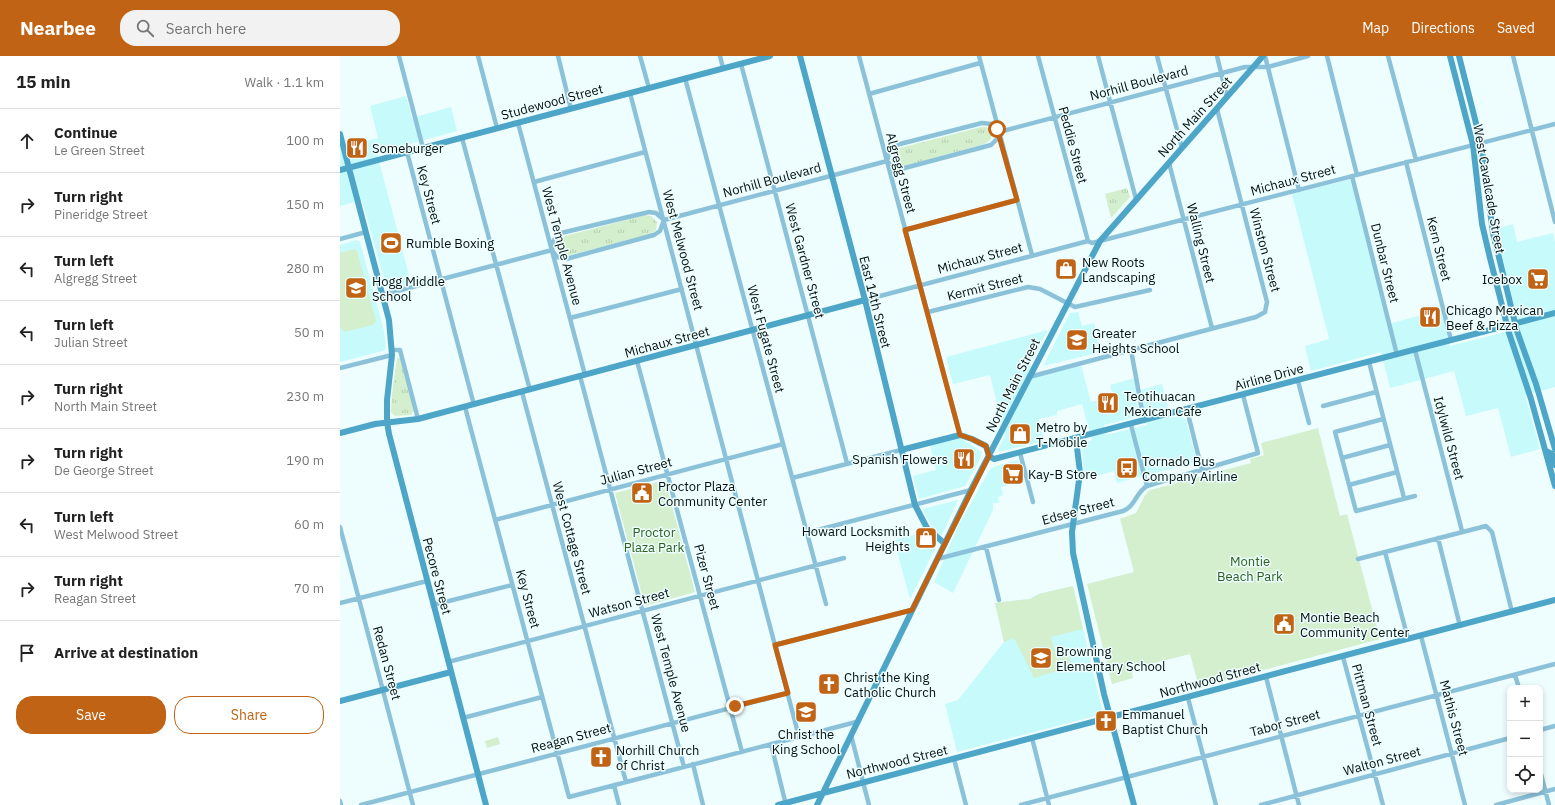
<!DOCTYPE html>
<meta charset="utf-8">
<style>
body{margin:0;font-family:"IBM Plex Sans",sans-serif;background:#f2f2f2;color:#222}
.controls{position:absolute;right:12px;bottom:12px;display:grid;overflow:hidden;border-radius:8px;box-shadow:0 2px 6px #0003}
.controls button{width:36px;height:36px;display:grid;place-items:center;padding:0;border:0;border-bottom:1px solid #e0e0e0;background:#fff;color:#222;font:20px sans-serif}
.stop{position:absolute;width:12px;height:12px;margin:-9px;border:3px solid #c06314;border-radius:50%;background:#fff}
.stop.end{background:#c06314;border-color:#fff;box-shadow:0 1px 4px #0008}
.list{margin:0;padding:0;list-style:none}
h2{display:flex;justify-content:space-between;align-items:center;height:52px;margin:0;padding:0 16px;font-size:17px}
h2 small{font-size:13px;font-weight:400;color:#767676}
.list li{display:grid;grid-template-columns:26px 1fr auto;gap:12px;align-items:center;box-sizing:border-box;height:64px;padding:0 16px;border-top:1px solid #e0e0e0}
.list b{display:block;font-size:15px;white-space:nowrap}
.list p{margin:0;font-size:13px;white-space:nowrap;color:#767676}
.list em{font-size:13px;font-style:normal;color:#767676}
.actions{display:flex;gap:8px;padding:12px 16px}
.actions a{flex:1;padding:9px 0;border:1px solid #c06314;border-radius:16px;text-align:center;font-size:14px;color:#c06314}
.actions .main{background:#c06314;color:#fff}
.icon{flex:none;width:22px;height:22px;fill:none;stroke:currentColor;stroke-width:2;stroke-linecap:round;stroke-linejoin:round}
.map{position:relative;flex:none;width:1215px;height:749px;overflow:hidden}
header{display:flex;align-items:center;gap:24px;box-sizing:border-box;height:56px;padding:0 20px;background:#c06314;color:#fff}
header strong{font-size:19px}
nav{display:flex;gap:22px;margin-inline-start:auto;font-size:14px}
.search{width:280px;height:36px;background:#f2f2f2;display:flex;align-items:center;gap:10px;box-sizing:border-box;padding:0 14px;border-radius:16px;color:#767676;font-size:15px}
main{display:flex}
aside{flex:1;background:#fff}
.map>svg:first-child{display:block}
</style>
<header>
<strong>Nearbee</strong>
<div class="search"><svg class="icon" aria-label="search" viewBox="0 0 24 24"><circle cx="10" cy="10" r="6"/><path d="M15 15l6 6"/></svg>Search here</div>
<nav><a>Map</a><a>Directions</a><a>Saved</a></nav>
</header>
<main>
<aside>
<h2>15 min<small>Walk · 1.1 km</small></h2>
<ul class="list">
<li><svg class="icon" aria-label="ahead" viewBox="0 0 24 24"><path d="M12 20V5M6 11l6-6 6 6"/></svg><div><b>Continue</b><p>Le Green Street</p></div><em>100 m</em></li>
<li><svg class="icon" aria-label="right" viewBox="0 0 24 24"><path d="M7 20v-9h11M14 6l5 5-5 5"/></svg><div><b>Turn right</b><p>Pineridge Street</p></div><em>150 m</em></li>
<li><svg class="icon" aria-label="left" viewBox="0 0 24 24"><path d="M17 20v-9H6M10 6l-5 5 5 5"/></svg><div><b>Turn left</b><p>Algregg Street</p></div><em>280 m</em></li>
<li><svg class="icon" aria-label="left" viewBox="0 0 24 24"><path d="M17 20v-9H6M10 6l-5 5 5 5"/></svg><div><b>Turn left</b><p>Julian Street</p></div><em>50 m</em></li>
<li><svg class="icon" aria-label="right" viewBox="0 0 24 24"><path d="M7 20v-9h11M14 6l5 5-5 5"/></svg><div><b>Turn right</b><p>North Main Street</p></div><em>230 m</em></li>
<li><svg class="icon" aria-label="right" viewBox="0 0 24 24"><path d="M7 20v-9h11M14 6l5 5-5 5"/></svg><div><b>Turn right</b><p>De George Street</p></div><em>190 m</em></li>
<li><svg class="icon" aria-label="left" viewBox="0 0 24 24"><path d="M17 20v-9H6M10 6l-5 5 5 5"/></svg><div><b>Turn left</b><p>West Melwood Street</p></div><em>60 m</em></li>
<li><svg class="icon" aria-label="right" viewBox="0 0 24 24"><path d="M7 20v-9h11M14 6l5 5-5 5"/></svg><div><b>Turn right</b><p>Reagan Street</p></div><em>70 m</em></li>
<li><svg class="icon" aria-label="arrive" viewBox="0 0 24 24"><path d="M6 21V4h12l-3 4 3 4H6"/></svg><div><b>Arrive at destination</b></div></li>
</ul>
<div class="actions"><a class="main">Save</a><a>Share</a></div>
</aside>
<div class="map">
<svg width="1215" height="749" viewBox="0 0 1215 749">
<defs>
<pattern id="grass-tufts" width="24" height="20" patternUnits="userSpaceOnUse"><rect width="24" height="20" fill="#d3efcd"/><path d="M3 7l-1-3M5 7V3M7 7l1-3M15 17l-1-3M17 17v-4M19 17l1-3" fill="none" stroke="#b4ccaf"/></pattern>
</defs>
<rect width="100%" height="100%" fill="#eefefe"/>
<!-- built -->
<path fill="#c6fafb" d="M66,40L72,62L111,51L117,75L37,97L71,227L47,233L22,144L0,150V92L38,82L30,50Z
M1011,123L1048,268L1101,254L1110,290L1180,272L1155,173L1173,168L1177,186L1213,177L1215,186V331L1185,339L1200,393L1171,401L1158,352L1126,360L1114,315L1050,332L1041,296L971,315L965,290L989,283L952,138Z
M17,184L20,186L44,275L46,292L43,295L0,306V189Z
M738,256L742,270L754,267L761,296L703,310L730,257Z
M708,274L690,307L694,321L741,309L751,346L773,340L770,329L795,322L798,358L796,361L764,369L766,379L807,369L801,334L822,328L831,362L841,360L846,364L857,406L777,427L774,415L744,423L742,389L744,387L752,384L742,348L717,355V359L699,363L704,385L659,396L658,393L665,380L650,319L613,328L606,301Z
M620,382L642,396L640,403L625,430L579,443L573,420L596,414L590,389Z
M678,404L683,425L661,431L663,439L658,441L659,447H653V454L613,537L594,526L619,468L650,413L656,410Z
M618,444L602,479L597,477L586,461L583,453Z
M584,476L596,491L570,543L554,484Z
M733,530L763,658L617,696L605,648L618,644L664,586L655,547L690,543L699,538Z"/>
<!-- grass -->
<path fill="url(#grass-tufts)" d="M641,71H647L652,78L651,83L645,88L564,110L559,109L553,103L555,95L560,92Z
M787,132L790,141L771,162L765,138Z
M305,159L311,160L317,166L316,174L311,178L227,200C220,198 217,192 219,185L225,180Z
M57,302H60L74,354L71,359L55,360L51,356L52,338Z"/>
<!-- green -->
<path fill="#d3efcd" d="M15,193L17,195L36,265L33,269L4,276L0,270V197Z
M978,372L1000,460L1007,458L1040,583L859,631L850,598L791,613L793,622L772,628L747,528L794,516L780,463L796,457L805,439L810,434L911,407L910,403L924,399L921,387Z
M325,424L355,536L305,550L275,437Z
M733,530L743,573L711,581L717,603L729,600L732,612L725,615L724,613L694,622L674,582L664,586L655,547L690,543L699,538Z
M158,681L160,688L147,692L145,685Z"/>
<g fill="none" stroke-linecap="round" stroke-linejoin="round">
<!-- street -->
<path stroke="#8cc2d9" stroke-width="4.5" d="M59,0L83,92
M138,0L157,72
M218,0L231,53
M300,0L309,32
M380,0L383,12
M519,0L620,379
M639,0L692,199
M698,0L748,185
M758,0L796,143
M817,0L842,92
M877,0L887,41
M925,0L959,134
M987,0L1017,119
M1048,0L1076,104
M1173,0L1215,166
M401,8L507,407
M345,22L486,548
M290,37L459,681
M529,38L640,7
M178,67L245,319
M642,67L652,68L659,76L658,82L651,89L561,113L552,111L547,105L550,94L556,89Z
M659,76L905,11H928L968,0
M122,82L190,334
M67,96L134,349
M1066,106L1111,284
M829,107L872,272
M1012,120L1057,299
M194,126L305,96
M309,156L316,157L324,164L320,175L314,179L226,203L217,201L212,194L214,184L221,177Z
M324,164L547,105
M565,174L677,144
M0,183L26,176
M42,239L212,194
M525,244L748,185L752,187L1215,68
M588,256L688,231L700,233L735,251L810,234
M230,262L342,233
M52,294H60L78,363
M791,294L804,365
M1075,294L1122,475
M297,305L402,696
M1029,306L1064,442
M0,312L52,299
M240,320L344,711
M689,321L916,261L925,256L927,246L877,53
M958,325L969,367
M182,336L286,726
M983,350L1036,336
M125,351L229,741L516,666
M847,354L862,414
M1043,363L995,376L1016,455L1075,440
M791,369L807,430
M680,397L693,446
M1002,402L1050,389
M452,422L561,394
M1009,429L1057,416
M155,464L443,388
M0,471L73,749
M466,477L631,434
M1098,482L1120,570
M646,491L659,544
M1045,496L1068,583
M597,503L783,455C795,451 796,436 807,430L918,397L903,339
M1018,503L1146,470L1152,476L1172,556
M0,547L87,525
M93,549L172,529
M1081,580L1125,749
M435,589L572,554
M1003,601L1043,749
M108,606L504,502
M1175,619L1179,632
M926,621L959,749
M848,642L876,749
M123,662L202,641
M1200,674L1215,670
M511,679L529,749
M692,682L709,749
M431,688L446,749
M614,703L626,749
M353,708L363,749
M1200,714L1209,749
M274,729L279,749
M0,745L1,749
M21,749L448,637
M681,749L1215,608
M921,749L1170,682
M1156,749L1215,733"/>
<!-- secondary -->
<path stroke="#4da5c8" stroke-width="6" d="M460,0L525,244L575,449L587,472L604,487
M1110,0L1133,89L1142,168L1150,202L1169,277L1191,343L1215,430
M1119,0L1141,87L1153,177L1177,275L1196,328L1215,393
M0,78L49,264L52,299L47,344V366L49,378L146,749
M0,114L430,0
M0,377L35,368L78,363L525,244
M736,383L740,417L732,476L733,497L764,638L794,749
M561,394L620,379L632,383L646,390L649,400
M1206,395L1212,398L1215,409
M649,400L654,403L1215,257
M0,645L111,616
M438,749L1215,544
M477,749L631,434L760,185L923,0"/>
</g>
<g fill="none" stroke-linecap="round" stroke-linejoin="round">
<!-- route -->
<path stroke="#c06314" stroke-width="5" d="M395,650L448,637L435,589L572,554L649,400L646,390L632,383L620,379L565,174L677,144L657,73"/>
</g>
<!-- icons -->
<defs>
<g id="restaurant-square" transform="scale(1.15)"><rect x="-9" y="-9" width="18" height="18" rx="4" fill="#c06314" stroke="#eefefe"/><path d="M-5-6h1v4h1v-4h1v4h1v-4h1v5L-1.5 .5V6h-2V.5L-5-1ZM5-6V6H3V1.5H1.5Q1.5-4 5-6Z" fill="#fff"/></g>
<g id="stadium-square" transform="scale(1.15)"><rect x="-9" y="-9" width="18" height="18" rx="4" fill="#c06314" stroke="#eefefe"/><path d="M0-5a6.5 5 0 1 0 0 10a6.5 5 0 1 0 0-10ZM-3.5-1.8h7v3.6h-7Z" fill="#fff"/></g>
<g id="shop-square" transform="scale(1.15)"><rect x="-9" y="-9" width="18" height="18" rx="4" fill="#c06314" stroke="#eefefe"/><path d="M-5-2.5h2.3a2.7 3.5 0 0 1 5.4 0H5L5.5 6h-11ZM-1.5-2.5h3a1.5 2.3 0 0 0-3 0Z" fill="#fff"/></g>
<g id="supermarket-square" transform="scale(1.15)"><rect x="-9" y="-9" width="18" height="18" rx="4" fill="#c06314" stroke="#eefefe"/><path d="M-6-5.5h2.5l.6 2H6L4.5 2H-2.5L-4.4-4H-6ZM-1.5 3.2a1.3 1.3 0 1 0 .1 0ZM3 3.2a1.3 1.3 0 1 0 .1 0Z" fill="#fff"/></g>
<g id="school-square" transform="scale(1.15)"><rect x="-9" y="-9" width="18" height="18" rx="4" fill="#c06314" stroke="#eefefe"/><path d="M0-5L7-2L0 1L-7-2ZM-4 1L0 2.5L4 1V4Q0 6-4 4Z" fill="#fff"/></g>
<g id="bus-square" transform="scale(1.15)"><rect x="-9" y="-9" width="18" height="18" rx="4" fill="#c06314" stroke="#eefefe"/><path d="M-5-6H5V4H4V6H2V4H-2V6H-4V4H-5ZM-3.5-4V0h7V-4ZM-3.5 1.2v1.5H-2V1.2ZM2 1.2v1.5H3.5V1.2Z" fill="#fff"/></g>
<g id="civic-square" transform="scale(1.15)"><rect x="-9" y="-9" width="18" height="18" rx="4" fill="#c06314" stroke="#eefefe"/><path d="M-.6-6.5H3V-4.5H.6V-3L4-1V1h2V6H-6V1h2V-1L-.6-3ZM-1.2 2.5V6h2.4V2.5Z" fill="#fff"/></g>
<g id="church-square" transform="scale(1.15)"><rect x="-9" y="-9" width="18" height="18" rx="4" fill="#c06314" stroke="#eefefe"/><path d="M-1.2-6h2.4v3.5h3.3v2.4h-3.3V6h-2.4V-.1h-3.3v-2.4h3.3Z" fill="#fff"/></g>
</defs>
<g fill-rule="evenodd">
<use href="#restaurant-square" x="17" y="92"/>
<use href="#stadium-square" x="51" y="187"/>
<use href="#shop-square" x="726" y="213"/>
<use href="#supermarket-square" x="1198" y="223"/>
<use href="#school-square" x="16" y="232"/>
<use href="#restaurant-square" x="1090" y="261"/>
<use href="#school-square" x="737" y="284"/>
<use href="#restaurant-square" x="768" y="347"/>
<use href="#shop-square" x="680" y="378"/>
<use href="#restaurant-square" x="624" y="403"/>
<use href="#bus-square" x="787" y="412"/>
<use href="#supermarket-square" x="673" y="418"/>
<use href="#civic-square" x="302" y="437"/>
<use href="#shop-square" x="586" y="482"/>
<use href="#civic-square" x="944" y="568"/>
<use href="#school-square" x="701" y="602"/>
<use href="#church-square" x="489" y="628"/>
<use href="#school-square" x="466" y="656"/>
<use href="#church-square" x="766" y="665"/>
<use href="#church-square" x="261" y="701"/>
</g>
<g text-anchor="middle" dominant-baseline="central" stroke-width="3" stroke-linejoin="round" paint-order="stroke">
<!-- street labels -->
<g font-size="13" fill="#020f0f" stroke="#eefefe">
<text transform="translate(799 27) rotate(-15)">Norhill Boulevard</text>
<text transform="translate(212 46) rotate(-15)">Studewood Street</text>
<text transform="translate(855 61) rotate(-48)">North Main Street</text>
<text transform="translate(733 89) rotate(75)">Peddie Street</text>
<text transform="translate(561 117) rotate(75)">Algregg Street</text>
<text transform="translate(432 124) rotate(-15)">Norhill Boulevard</text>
<text transform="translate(953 124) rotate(-15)">Michaux Street</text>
<text transform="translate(1149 133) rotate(80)">West Cavalcade Street</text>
<text transform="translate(89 139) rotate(75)">Key Street</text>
<text transform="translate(861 187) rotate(76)">Walling Street</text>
<text transform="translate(222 190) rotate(75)">West Temple Avenue</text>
<text transform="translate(1099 193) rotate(76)">Kern Street</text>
<text transform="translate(343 194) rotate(75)">West Melwood Street</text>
<text transform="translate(925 194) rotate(75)">Winston Street</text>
<text transform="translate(640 202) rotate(-15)">Michaux Street</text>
<text transform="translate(465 205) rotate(75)">West Gardner Street</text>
<text transform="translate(1045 207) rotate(76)">Dunbar Street</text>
<text transform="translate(645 231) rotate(-14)">Kermit Street</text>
<text transform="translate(535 246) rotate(76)">East 14th Street</text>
<text transform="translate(426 283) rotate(75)">West Fugate Street</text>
<text transform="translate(327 286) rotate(-15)">Michaux Street</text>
<text transform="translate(929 321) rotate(-15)">Airline Drive</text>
<text transform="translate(673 329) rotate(-63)">North Main Street</text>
<text transform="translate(1109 382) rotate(75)">Idylwild Street</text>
<text transform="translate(296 415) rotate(-15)">Julian Street</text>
<text transform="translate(738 455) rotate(-15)">Edsee Street</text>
<text transform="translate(232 482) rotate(75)">West Cottage Street</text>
<text transform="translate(97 520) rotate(75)">Pecore Street</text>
<text transform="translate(367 521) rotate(75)">Pizer Street</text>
<text transform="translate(188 543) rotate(75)">Key Street</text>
<text transform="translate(289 547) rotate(-15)">Watson Street</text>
<text transform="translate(47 607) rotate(75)">Redan Street</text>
<text transform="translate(331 617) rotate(75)">West Temple Avenue</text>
<text transform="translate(870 624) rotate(-15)">Northwood Street</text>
<text transform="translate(1027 649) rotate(75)">Pittman Street</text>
<text transform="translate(1114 662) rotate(75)">Mathis Street</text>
<text transform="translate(945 667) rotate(-15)">Tabor Street</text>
<text transform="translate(231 682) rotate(-15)">Reagan Street</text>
<text transform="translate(1042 705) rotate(-15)">Walton Street</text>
<text transform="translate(557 706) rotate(-14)">Northwood Street</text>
</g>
<!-- poi labels -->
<g font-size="13" fill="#020f0f" stroke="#eefefe" text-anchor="start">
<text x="32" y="92">Someburger</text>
<text x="66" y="187">Rumble Boxing</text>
<text x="742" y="206">New Roots<tspan x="742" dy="15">Landscaping</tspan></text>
<text x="1182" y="223" text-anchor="end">Icebox</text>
<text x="32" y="225">Hogg Middle<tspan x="32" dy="15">School</tspan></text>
<text x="1106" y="254">Chicago Mexican<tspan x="1106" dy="15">Beef &amp; Pizza</tspan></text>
<text x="752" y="277">Greater<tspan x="752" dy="15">Heights School</tspan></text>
<text x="784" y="340">Teotihuacan<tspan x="784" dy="15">Mexican Cafe</tspan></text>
<text x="696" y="371">Metro by<tspan x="696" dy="15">T-Mobile</tspan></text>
<text x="608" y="403" text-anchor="end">Spanish Flowers</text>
<text x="802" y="405">Tornado Bus<tspan x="802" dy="15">Company Airline</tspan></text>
<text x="688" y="418">Kay-B Store</text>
<text x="318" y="430">Proctor Plaza<tspan x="318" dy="15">Community Center</tspan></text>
<text x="570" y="475" text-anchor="end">Howard Locksmith<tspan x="570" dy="15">Heights</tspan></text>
<text x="960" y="561">Montie Beach<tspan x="960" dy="15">Community Center</tspan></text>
<text x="716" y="595">Browning<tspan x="716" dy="15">Elementary School</tspan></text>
<text x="504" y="621">Christ the King<tspan x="504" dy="15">Catholic Church</tspan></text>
<text x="782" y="658">Emmanuel<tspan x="782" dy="15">Baptist Church</tspan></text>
<text x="466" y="678" text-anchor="middle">Christ the<tspan x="466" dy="15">King School</tspan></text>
<text x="276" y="694">Norhill Church<tspan x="276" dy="15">of Christ</tspan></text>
</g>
<!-- park labels -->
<g font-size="13" fill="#2b611e" stroke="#eefefe">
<text x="314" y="476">Proctor<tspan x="314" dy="15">Plaza Park</tspan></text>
<text x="910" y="505">Montie<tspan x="910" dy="15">Beach Park</tspan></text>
</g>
</g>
</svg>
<div class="controls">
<button>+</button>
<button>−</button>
<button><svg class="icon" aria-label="locate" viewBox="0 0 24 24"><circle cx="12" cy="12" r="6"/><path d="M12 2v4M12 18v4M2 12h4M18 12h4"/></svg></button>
</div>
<div class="stop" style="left:657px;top:73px"></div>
<div class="stop end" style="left:395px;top:650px"></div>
</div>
</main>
